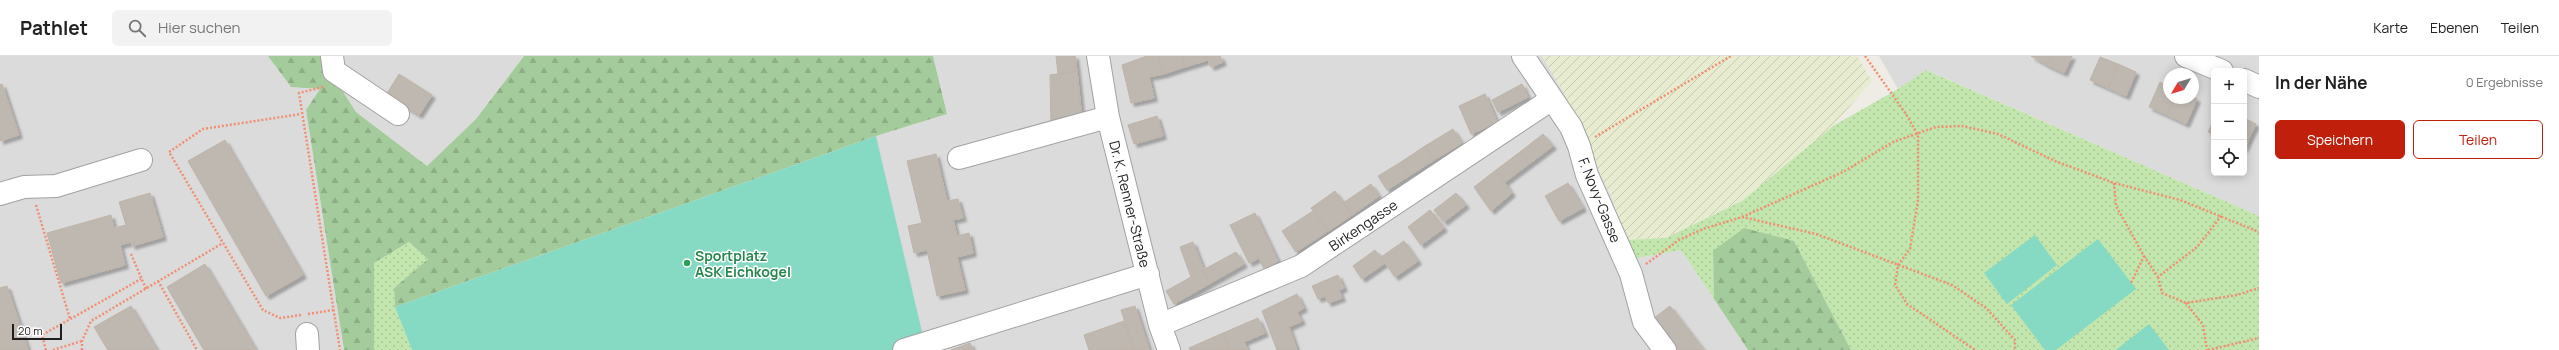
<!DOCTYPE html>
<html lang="de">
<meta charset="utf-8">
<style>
body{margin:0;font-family:Manrope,sans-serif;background:#f2f2f2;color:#222}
.controls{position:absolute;right:12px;top:12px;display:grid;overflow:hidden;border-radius:6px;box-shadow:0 2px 10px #0003}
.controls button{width:36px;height:36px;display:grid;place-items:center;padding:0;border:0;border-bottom:1px solid #e0e0e0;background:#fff;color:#222;font:20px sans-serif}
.compass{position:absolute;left:2163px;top:12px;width:36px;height:36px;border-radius:50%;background:#fff;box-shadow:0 2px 10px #0003;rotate:232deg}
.scale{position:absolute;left:12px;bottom:10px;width:50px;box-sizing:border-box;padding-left:4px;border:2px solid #1e1e1e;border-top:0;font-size:11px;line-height:14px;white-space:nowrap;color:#1e1e1e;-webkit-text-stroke:3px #fff;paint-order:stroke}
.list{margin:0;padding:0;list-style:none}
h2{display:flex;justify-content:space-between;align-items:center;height:52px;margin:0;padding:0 16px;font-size:17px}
h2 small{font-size:13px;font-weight:400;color:#767676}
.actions{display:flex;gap:8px;padding:12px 16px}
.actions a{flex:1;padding:9px 0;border:1px solid #c0200b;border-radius:6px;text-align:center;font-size:14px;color:#c0200b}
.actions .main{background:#c0200b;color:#fff}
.icon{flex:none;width:22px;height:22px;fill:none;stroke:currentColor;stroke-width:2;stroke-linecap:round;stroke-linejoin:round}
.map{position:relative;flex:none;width:2259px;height:294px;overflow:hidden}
header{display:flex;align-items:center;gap:24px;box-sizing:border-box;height:56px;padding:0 20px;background:#fff;border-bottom:1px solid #e0e0e0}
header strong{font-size:19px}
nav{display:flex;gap:22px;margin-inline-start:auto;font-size:14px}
.search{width:280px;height:36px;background:#f2f2f2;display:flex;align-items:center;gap:10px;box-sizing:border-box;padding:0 14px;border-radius:6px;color:#767676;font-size:15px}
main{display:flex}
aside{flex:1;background:#fff}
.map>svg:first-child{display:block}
</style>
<header>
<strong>Pathlet</strong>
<div class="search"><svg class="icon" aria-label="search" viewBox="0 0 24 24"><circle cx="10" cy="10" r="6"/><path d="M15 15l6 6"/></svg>Hier suchen</div>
<nav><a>Karte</a><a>Ebenen</a><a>Teilen</a></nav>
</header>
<main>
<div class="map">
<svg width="2259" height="294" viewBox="0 0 2259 294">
<defs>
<pattern id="farmland-furrows" width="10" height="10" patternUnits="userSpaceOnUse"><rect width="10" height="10" fill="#e7ecd0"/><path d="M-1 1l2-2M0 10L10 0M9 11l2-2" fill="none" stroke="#c6cab2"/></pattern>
<pattern id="grass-dots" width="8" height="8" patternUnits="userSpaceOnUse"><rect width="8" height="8" fill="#c2e6ad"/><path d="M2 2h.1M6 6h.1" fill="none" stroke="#a6c594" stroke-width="1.8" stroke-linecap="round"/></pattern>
<pattern id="forest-firs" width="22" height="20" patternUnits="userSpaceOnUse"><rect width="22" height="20" fill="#a4cb9b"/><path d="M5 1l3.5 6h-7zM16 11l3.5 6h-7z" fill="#8dae85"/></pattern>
<filter id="shadow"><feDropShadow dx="3.5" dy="3.5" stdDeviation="1" flood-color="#0004"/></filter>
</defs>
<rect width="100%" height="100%" fill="#eeece4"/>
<!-- residential -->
<path fill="#dcdbdb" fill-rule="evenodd" d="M0,0H268L291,31L320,33L306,54L344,294H0Z
M320,0H524L476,63L427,110L356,56Z
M933,0H1542L1565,39L1613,145L1632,203L1681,194L1748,294H893L876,80L947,58Z
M1879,0H2259V160L1927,14L1898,33ZM2214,15H2244V117H2214ZM2169,18H2193V42H2169Z"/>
<!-- farmland -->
<path fill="url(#farmland-furrows)" d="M1542,0H1857L1872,25L1833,70L1742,145L1666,182L1625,184L1613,145L1565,39Z"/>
<!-- grass -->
<path fill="url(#grass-dots)" d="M1926,14L2259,160V294H1851L1794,185L1713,196L1714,243L1681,194L1632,203L1625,184L1666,182L1742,145L1833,70L1898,33Z
M409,186L428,203L394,232L395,251L412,294H374V207Z"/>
<!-- forest -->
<path fill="url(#forest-firs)" d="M268,0H320L356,56L427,110L476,63L524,0H933L947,58L876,80L395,251L394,232L428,203L409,186L374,207V294H344L306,54L320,33L291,31Z
M1744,172L1794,185L1851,294H1748L1714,243L1713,195Z"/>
<!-- pitch -->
<path fill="#86d9c3" d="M876,80L923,280L893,294H412L395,251Z
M2035,179L2057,209L2007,248L1984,217Z
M2098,183L2136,233L2056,294H2045L2011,249Z
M2149,268L2169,294H2116Z"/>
<!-- building -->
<path fill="#beb8b1" stroke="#bfb4a7" filter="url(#shadow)" d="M1056,0H1075L1077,15L1058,18Z
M1147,0H1158L1164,18L1149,21L1154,42L1131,47L1122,9Z
M1158,0H1182L1185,11L1164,18Z
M1182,0H1206L1208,4L1185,11Z
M1206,0H1220L1223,6L1211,11Z
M2031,0H2051L2047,9Z
M2051,0H2072L2064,17L2047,9Z
M2100,1L2118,8L2108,32L2090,24Z
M2118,8L2136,16L2126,40L2108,32Z
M1077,15L1082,63L1051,72L1050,19Z
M399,18L432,39L419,59L386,39Z
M2160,26L2169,31V42H2174L2167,59L2149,51Z
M2,28L19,79L0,85V29Z
M1522,28L1528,41L1498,56L1492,44Z
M1485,38L1497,66L1471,78L1459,50Z
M2193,41L2197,43L2186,68L2167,59L2174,42Z
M1157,60L1163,80L1134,88L1128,69Z
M2244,62L2256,68L2244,93Z
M2214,63V79L2208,76Z
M1453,73L1462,87L1434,104L1425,90Z
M1543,78L1553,90L1529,108L1520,96Z
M225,84L303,219L266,240L188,105Z
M1425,90L1434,104L1409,120L1401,106Z
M1520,96L1529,108L1505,126L1496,114Z
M936,98L947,145L958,143L963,162L953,164L957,180L969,177L973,197L957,201L965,234L937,240L927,194L914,197L908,170L922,167L907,105Z
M1401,106L1409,120L1387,134L1378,120Z
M1496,114L1512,137L1491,155L1474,131Z
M1568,127L1583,152L1559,165L1545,140Z
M1371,128L1379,140L1352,159L1343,147Z
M1335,135L1352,159L1328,175L1311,152Z
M150,137L163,181L132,190L131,186L120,189L125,209L61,227L47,177L111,159L114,172L126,169L119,146Z
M1456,137L1466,149L1444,166L1434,154Z
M1430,154L1444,172L1421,189L1408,171Z
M1313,155L1328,175L1296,196L1282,175Z
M1255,157L1278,205L1264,213L1259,202L1249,207L1230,169Z
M1404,185L1418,205L1395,221L1381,201Z
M1193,186L1209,228L1174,248L1166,235L1191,221L1180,191Z
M1375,194L1385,207L1362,223L1353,210Z
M1236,196L1244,208L1209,228L1203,214Z
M205,208L256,294H204L167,231Z
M1338,219L1344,232L1339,234L1342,242L1328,247L1325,240L1318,243L1312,230Z
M7,230L28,294H0V232Z
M1297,238L1304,252L1297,256L1302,265L1289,271L1297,294H1277L1262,255Z
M131,250L157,294H108L94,271Z
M1135,250L1148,290L1134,294L1121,254Z
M1670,250L1704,294H1672L1650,265Z
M1258,262L1265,277L1244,286L1248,294H1230L1223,277Z
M1124,265L1134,294H1089L1084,279Z
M1223,277L1230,294H1190L1189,292Z
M970,287L973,294H951Z
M1148,290L1149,294H1135Z"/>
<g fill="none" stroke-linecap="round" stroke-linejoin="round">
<!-- minor casing -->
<g stroke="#a2a2a2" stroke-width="24">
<path id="minor" d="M332,0L334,15L398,58
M1098,0L1108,61L1160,269L1169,294
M1523,0L1571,71L1579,90L1587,119L1631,218L1644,266L1665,294
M2186,0L2222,15
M2244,24L2259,31
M959,102L1108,61
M0,138L24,131L56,130L141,104
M1160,269L1301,210L1552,43
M307,278L308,294
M904,294L1148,218"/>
</g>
<!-- path -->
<path stroke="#f28e71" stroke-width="2.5" stroke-dasharray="2 2" stroke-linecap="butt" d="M1865,0L1906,58L1918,79V144L1910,193L1898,209L1895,229L1907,248L1975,294
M323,31L299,37L340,294
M1595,81L1731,0
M2114,127L2116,150L2144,200L2131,227
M36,149L70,263
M1742,161L1843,116L1893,86L1936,71L1962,70L1998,78L2055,105L2114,127L2180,144L2259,176
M131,198L146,233
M2144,200L2158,221L2197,191L2222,159
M1646,208L1679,184L1703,173L1742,161L1816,178L1952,229L1986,252L2015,284V294
M2158,221L2162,237L2186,247L2237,239L2259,232
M158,225L197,294
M2186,247L2203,269L2207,294
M308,258L333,254
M301,259L280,262L263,254L169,96L203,73L301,58
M46,294L42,279L141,223
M53,294L82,285
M82,294V285L91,265L223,187
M2208,294L2259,282"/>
<!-- minor -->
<use href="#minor" stroke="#fff" stroke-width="22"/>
</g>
<!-- markers -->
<circle fill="#2e9e5b" stroke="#fff" stroke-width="1.5" cx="687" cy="207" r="4"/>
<g text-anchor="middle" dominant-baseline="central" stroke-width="3" stroke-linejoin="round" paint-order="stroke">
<!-- street labels -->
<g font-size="14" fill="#1e1e1e" stroke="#fff">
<text transform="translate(1600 144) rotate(68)">F. Novy-Gasse</text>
<text transform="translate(1130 148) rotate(76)">Dr. K. Renner-Straße</text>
<text transform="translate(1363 169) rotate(-34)">Birkengasse</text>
</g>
<!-- leisure labels -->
<g font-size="14" font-weight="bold" fill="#27864d" stroke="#fff" text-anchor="start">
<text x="695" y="199">Sportplatz<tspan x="695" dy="16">ASK Eichkogel</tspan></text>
</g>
</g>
</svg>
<div class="controls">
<button>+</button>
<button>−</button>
<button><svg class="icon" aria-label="locate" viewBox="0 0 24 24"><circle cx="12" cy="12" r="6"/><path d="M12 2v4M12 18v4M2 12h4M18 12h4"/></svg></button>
</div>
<svg class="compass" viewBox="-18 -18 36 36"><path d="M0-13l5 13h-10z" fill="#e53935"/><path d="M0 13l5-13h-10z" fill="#767676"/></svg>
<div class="scale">20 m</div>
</div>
<aside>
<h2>In der Nähe<small>0 Ergebnisse</small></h2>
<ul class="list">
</ul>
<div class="actions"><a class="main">Speichern</a><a>Teilen</a></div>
</aside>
</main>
